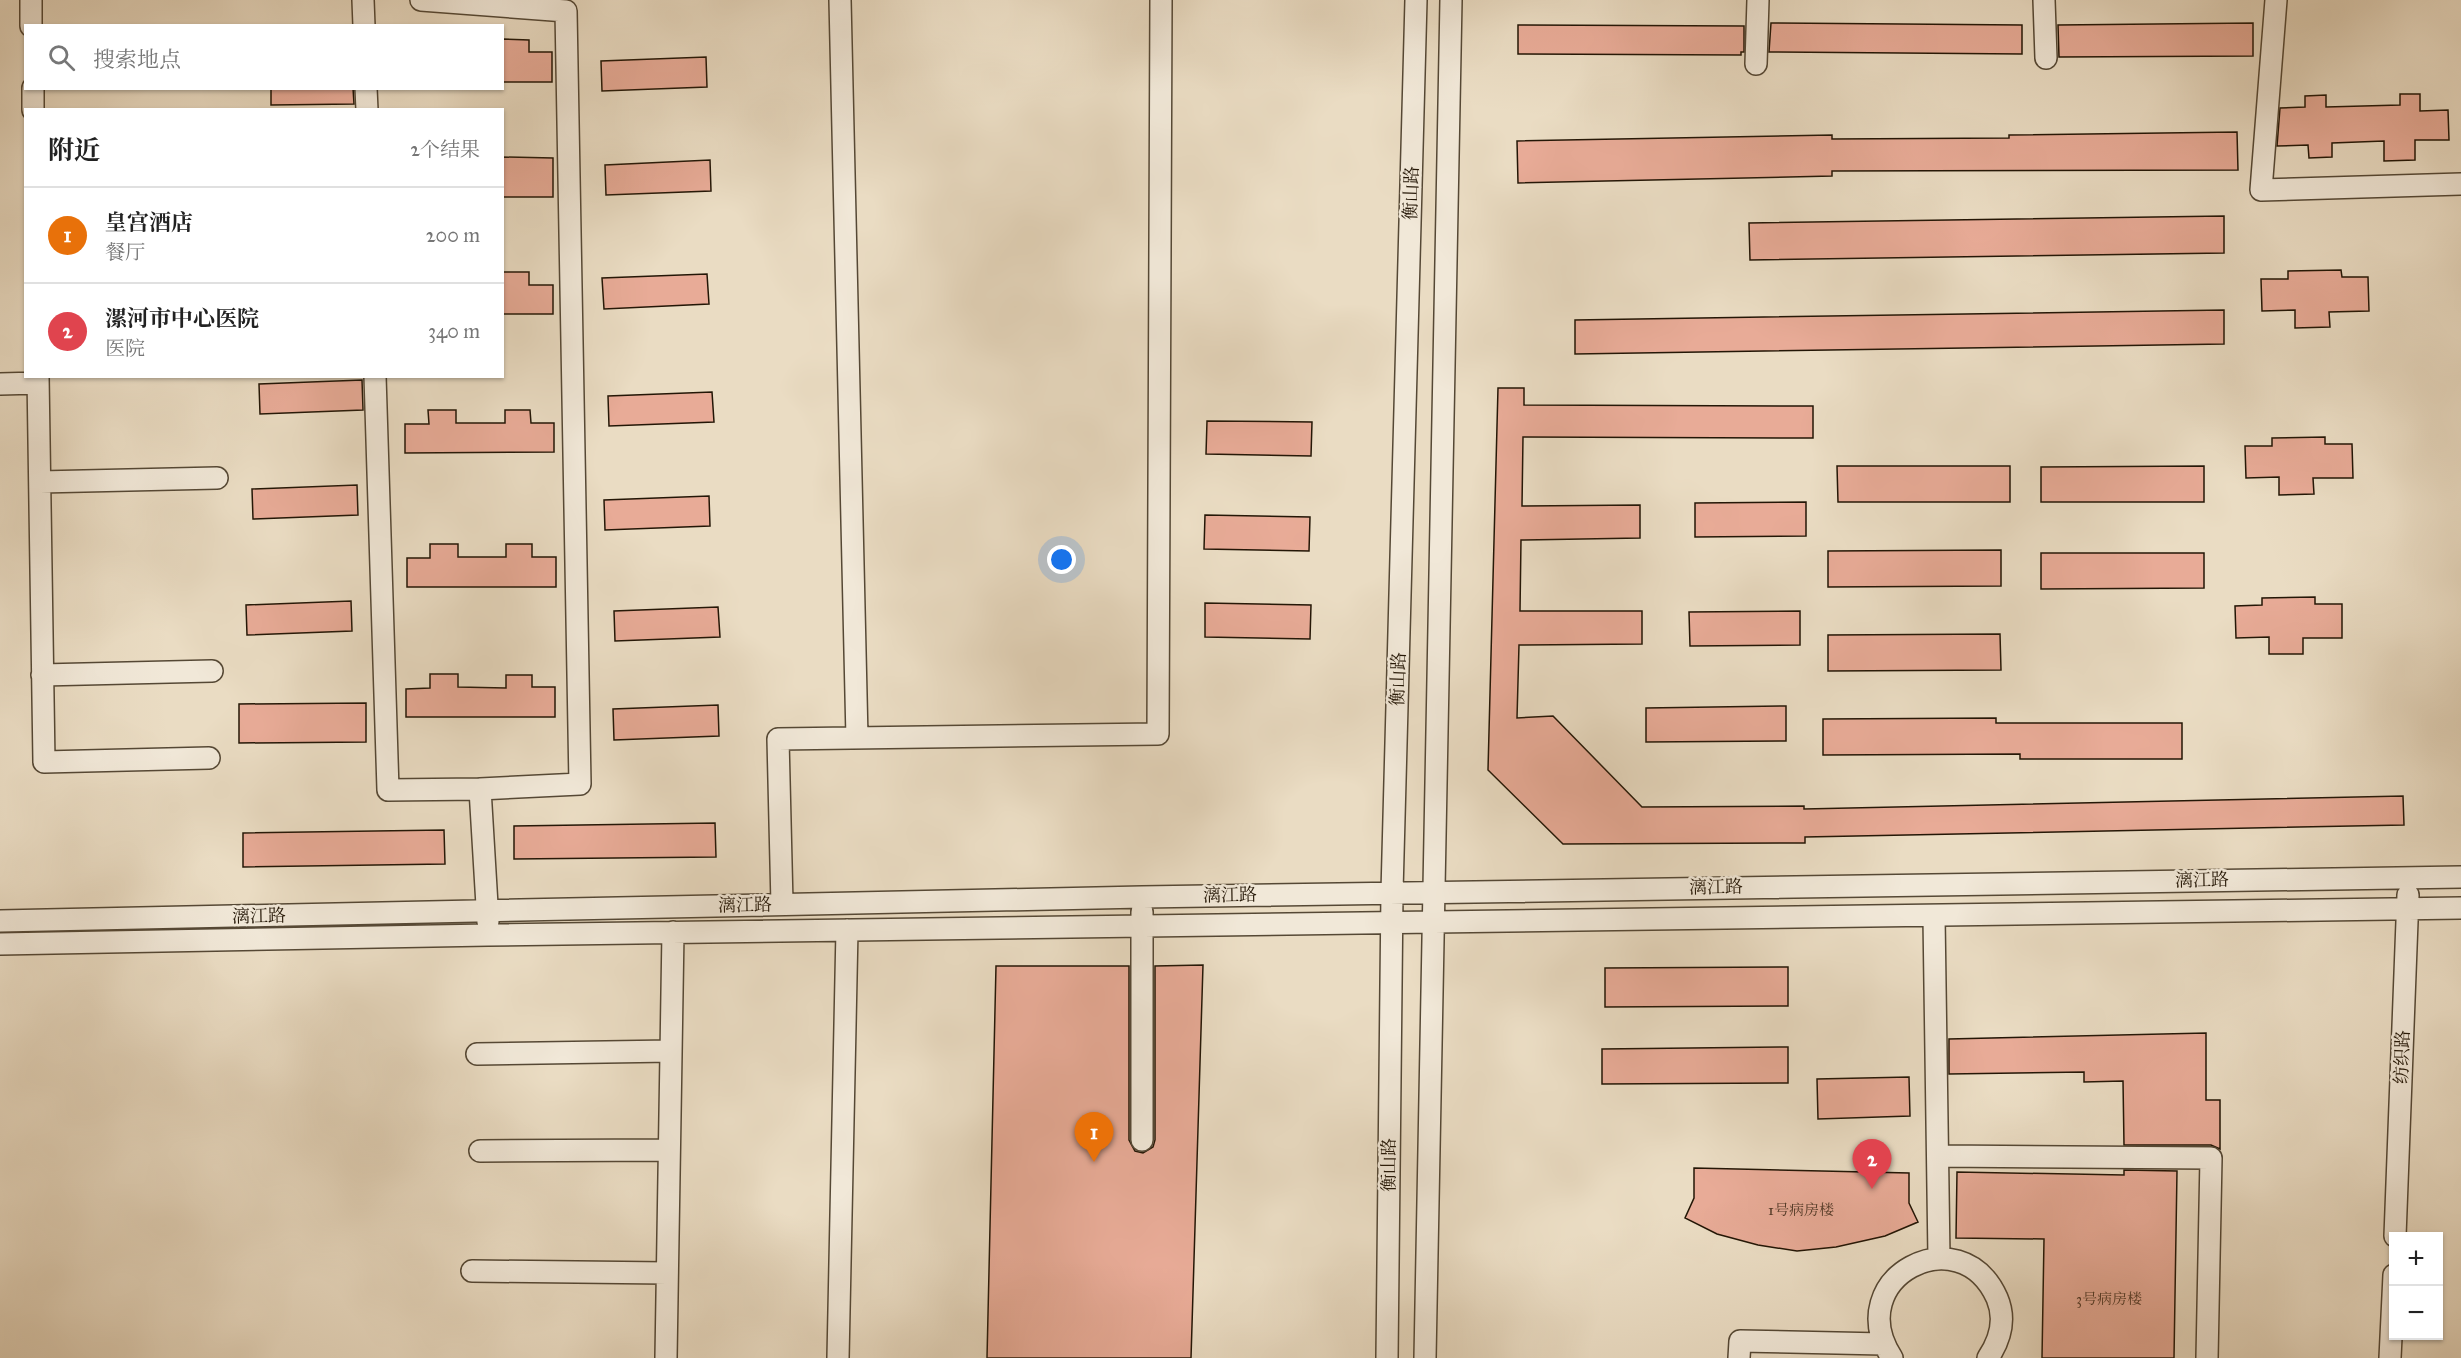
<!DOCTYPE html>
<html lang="zh">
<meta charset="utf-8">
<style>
body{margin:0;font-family:"IM FELL Great Primer","Noto Serif SC",serif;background:#f2f2f2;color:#222}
.controls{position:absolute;right:18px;bottom:18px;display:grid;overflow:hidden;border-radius:0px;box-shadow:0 2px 4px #0004}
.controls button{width:54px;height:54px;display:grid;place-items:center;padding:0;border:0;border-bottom:2px solid #e0e0e0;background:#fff;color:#222;font:30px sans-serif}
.you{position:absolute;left:1062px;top:560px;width:21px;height:21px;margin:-15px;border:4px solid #fff;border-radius:50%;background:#1a73e8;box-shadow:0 0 0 9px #1a73e833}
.badge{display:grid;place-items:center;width:39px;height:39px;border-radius:50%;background:#1a73e8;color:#fff;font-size:20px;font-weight:700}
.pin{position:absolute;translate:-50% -50px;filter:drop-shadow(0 2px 3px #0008)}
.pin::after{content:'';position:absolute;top:32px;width:21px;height:18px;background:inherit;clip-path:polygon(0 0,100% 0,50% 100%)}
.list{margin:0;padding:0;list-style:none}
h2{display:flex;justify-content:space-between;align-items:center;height:78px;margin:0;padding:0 24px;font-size:26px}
h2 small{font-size:20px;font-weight:400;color:#767676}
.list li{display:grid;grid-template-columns:39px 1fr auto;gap:18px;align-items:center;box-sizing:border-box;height:96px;padding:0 24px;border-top:2px solid #e0e0e0}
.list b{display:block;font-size:22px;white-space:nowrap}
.list p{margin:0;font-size:20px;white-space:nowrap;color:#767676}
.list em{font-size:20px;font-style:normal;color:#767676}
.icon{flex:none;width:33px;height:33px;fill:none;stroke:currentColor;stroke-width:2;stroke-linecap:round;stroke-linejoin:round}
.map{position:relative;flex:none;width:2461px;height:1358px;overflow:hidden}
.search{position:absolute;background:#fff;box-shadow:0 2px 4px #0004;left:24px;top:24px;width:480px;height:66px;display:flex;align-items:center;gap:15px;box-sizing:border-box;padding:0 21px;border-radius:0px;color:#767676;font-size:22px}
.panel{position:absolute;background:#fff;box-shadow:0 2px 4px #0004;left:24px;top:108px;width:480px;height:270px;border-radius:0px}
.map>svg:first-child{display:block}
</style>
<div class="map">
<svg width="2461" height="1358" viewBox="0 0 2461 1358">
<rect width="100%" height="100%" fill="#eadcc3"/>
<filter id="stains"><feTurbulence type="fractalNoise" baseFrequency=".00333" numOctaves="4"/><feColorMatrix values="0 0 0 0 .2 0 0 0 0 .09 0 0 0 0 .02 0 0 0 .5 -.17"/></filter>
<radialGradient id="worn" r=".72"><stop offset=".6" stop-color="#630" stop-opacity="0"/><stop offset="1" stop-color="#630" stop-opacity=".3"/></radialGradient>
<!-- building -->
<path fill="#e8ab97" stroke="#231606" stroke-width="1.5" d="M1771,23L2022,25V54L1769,52Z
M2253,23V56L2059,57L2058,25Z
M1518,25L1744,26V52H1741V55L1518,54Z
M503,39L529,40V52H552V82H502Z
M706,57L707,87L602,91L601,61Z
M271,88H353L354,104L271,105Z
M2400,94H2420V111L2448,110L2449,140H2415V160L2384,161V141L2332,143V157L2309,158L2308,145L2277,146L2280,108L2305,107V96L2326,95V107L2400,105Z
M2237,132L2238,170L1832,171V176L1518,183L1517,141L1832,135V139L2009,138V135Z
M502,157L553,158V197H502Z
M710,160L711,191L606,195L605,165Z
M2224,216V253L1750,260L1749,223Z
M2341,270L2342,277H2368L2369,311L2329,312L2330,327L2295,328V310L2262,311L2261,279H2288V271Z
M503,272H529V285H553V314H502Z
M707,274L709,304L604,309L602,278Z
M2224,310V344L1575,354V320Z
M362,380L363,410L260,414L259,384Z
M1498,388H1524V405L1813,406V438L1523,437L1522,506L1640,505V538L1521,540L1520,611H1642V644L1519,645L1517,718L1553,716L1642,807L1804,806V809L2403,796L2404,825L1805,837V843L1563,844L1488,770Z
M712,392L714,422L609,426L608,396Z
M428,410H456V423H505V410H530L531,423H554V452L405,453V424H429Z
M1207,421L1312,422L1311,456L1206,454Z
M2325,437V444H2352L2353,478H2313L2314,494L2279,495V477L2246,478L2245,446H2272V438Z
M1837,466H2010V502H1838Z
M2204,466V502H2041V467Z
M357,485L358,515L253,519L252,489Z
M709,496L710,526L605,530L604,500Z
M1806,502V536L1695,537V503Z
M1205,515L1310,517L1309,551L1204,549Z
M430,544H458V557H506V544H532V557H556V587H407V558H430Z
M2001,550V586L1828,587V551Z
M2041,553H2204V588L2041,589Z
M2315,597V604H2342V638H2303V654H2269V637L2236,638L2235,606L2262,605V598Z
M351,601L352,631L247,635L246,605Z
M1205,603L1311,605L1310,639L1205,637Z
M718,607L720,637L615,641L614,611Z
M1800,611V645L1690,646L1689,612Z
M2000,634L2001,670L1828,671V635Z
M430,674H458V687L506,688V675H532V687H555V717H406V689L430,688Z
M366,703V742L239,743V704Z
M718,705L719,736L614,740L613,709Z
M1786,706V741L1646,742V708Z
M1996,718V723H2182V759H2020V754L1823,755V719Z
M715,823L716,857L514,859V826Z
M444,830L445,864L243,867V833Z
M1203,965L1191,1358H987L996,966H1129V1140L1135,1151L1143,1153L1153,1147L1155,1140V966Z
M1788,967V1006L1605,1007V968Z
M2206,1033V1100H2220V1149L2211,1145H2124L2123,1081L2084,1082V1072L1949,1074V1039Z
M1788,1047V1083L1602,1084V1049Z
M1909,1077L1910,1116L1818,1119L1817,1079Z
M1694,1168L1909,1173V1203L1918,1222L1885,1236L1836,1247L1797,1251L1758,1245L1717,1234L1685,1218L1694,1198Z
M2124,1170L2177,1171L2174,1358H2042L2044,1239L1956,1238L1957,1172L2124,1175Z"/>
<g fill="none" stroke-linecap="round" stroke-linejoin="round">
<!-- minor casing -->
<g stroke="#554835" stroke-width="24">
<path id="minor" d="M31,0V26
M363,0L364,26
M840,0L857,738
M2044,0L2046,58
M2276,0L2261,190L2461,184
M1756,64L1758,0
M33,88V110
M366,88L367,110
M38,376L44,762L209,758
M375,376L388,790L480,789L580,784L566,11L421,0
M0,384L38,383
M40,482L217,478
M42,675L212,671
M480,789L488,922
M782,904L778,739L1158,734L1161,0
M1934,917L1939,1258
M0,921L1142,897L2461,877
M0,944L488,935L2461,908
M477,1054L671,1051
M1142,1140V912
M480,1151L669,1150
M1938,1156L2211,1158L2207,1358
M2395,1236L2408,895
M472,1271L667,1273
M666,1358L673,932
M838,1358L847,930
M1387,1358L1392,892L1416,0
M1425,1358L1451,0
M1739,1358L1740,1341L1883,1344
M1892,1358C1840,1278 1960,1215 1997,1298C2006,1319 2000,1340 1988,1358
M2390,1358L2394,1275"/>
</g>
<!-- minor -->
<use href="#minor" stroke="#f1e8d8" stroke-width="21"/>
</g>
<g text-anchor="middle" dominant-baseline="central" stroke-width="5" stroke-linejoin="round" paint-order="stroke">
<!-- number labels -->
<g font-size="15" fill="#543b2a">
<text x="1801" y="1210">1号病房楼</text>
<text x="2109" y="1299">3号病房楼</text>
</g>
<!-- street labels -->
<g font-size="18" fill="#231606" stroke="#f1e8d8">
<text transform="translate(1411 193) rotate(-88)">衡山路</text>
<text transform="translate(1398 679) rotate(-88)">衡山路</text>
<text transform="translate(2202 880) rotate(-1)">漓江路</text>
<text transform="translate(1716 887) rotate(-1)">漓江路</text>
<text transform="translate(1230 895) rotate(-1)">漓江路</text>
<text transform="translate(745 905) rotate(-1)">漓江路</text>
<text transform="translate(259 916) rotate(-1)">漓江路</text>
<text transform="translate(2402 1057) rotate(-88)">纺织路</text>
<text transform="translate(1389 1165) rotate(-90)">衡山路</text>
</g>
</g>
<rect width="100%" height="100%" filter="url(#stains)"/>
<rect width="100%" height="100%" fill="url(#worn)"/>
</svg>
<div class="controls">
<button>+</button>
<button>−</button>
</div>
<div class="you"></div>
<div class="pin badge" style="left:1094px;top:1162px;background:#e8710a">1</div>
<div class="pin badge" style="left:1872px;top:1189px;background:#e0444e">2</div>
<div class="search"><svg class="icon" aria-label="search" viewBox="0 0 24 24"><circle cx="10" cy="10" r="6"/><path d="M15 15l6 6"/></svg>搜索地点</div>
<section class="panel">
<h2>附近<small>2个结果</small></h2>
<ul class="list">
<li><span class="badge" style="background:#e8710a">1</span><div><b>皇宫酒店</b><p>餐厅</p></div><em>200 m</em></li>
<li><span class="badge" style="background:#e0444e">2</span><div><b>漯河市中心医院</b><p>医院</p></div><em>340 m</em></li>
</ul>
</section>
</div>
